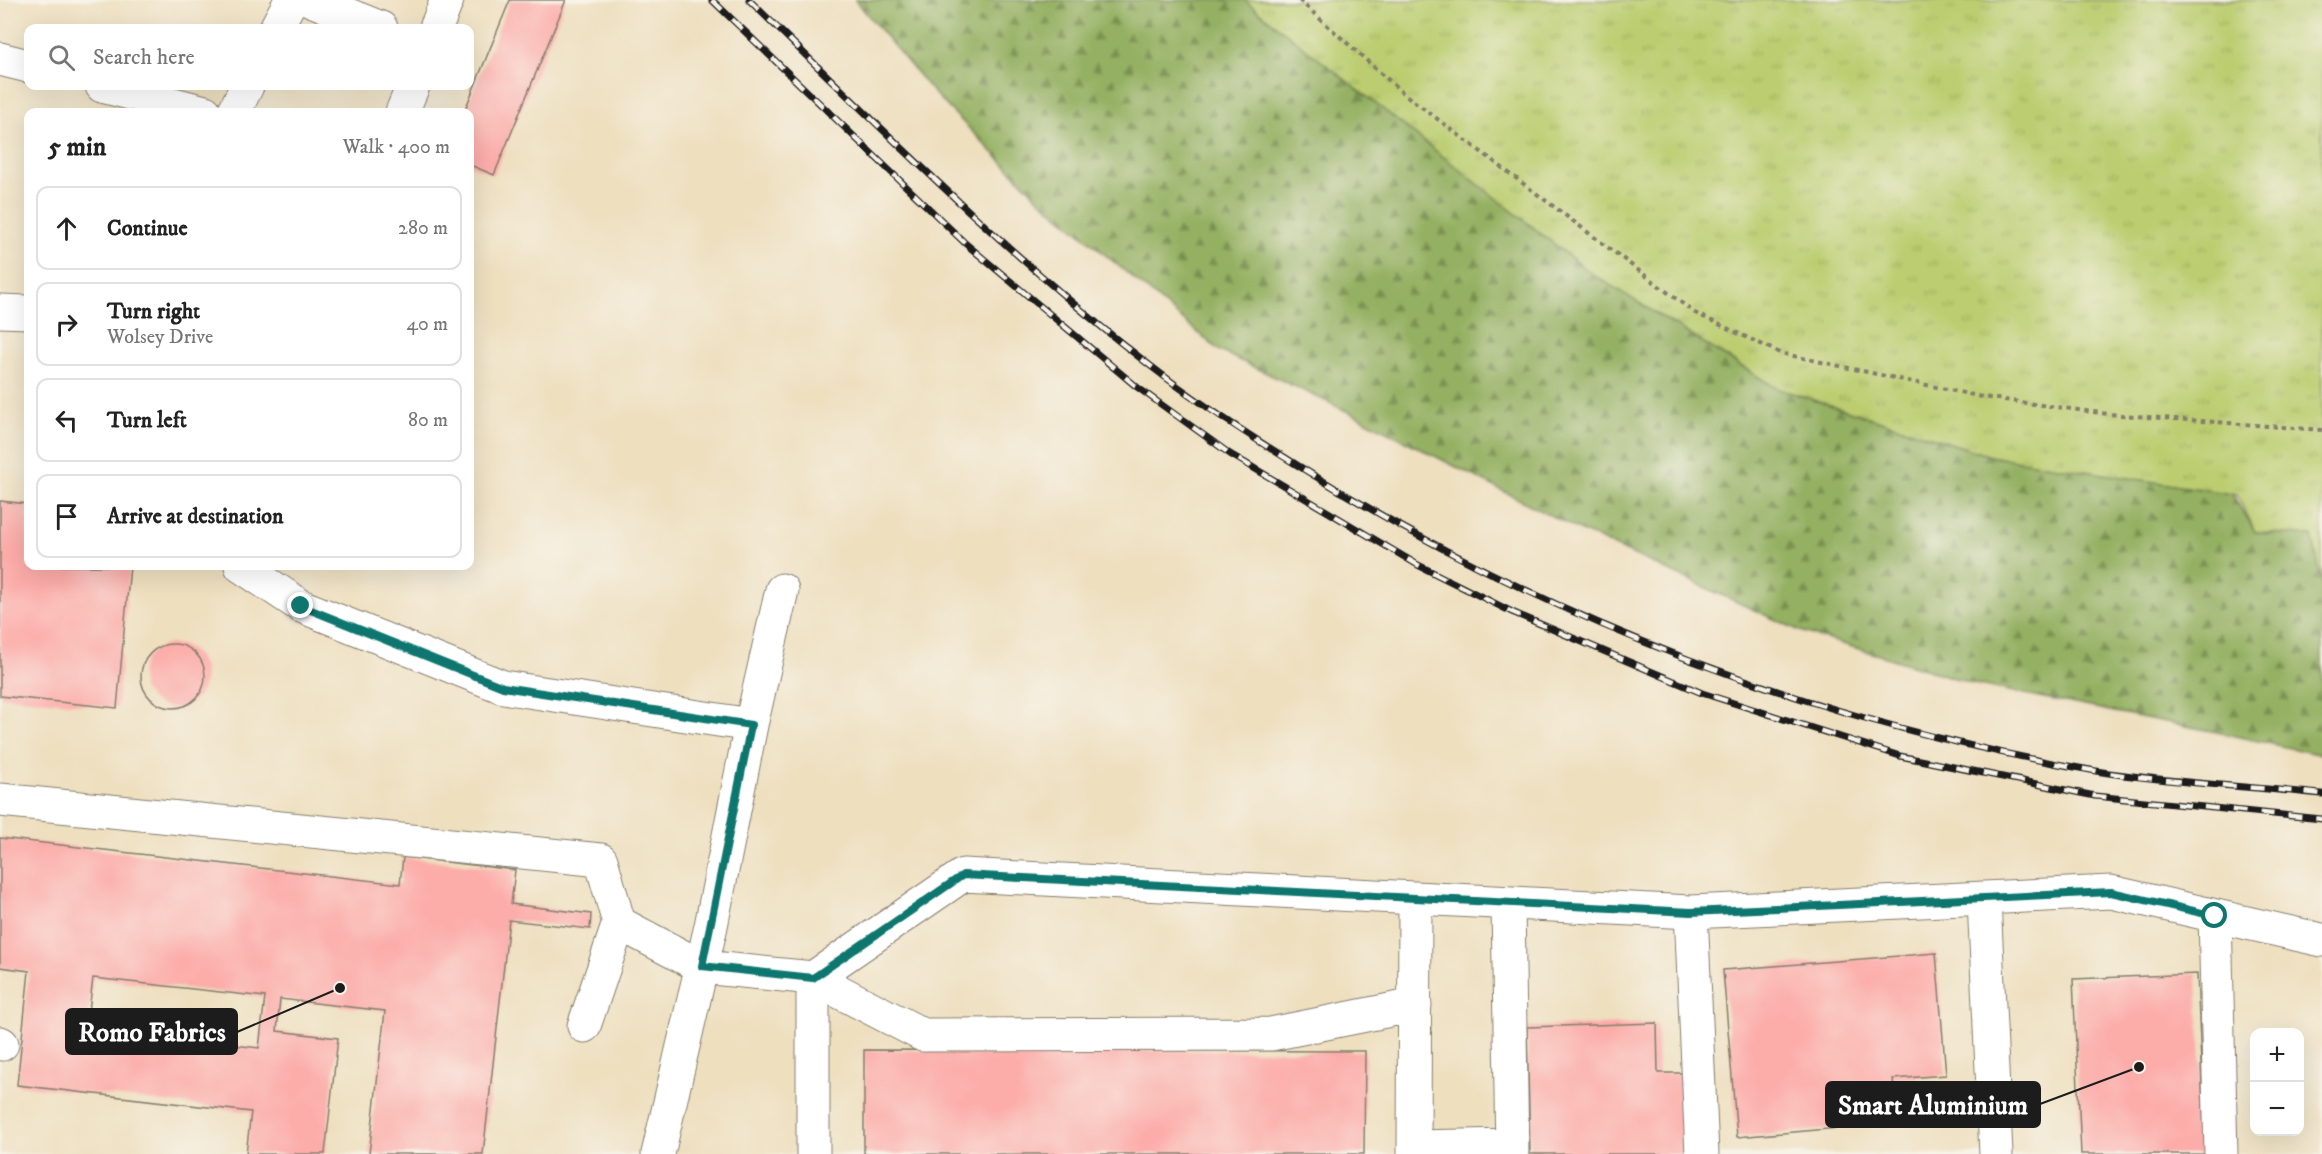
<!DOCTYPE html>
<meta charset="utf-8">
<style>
body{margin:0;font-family:"IM FELL DW Pica",serif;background:#f6f6f6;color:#222}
.controls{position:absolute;right:18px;bottom:18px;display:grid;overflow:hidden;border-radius:12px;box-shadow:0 6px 24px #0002}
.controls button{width:54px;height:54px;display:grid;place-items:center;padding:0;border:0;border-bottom:2px solid #e0e0e0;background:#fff;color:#222;font:30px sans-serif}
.stop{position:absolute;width:18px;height:18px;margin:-14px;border:4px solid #0f766e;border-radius:50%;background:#fff}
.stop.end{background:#0f766e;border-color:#fff;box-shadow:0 2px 6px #0008}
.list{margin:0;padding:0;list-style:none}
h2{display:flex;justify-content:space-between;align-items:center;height:78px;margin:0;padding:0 24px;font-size:26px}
h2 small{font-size:20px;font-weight:400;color:#767676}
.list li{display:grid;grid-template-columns:39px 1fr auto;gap:18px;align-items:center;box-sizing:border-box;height:84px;margin:0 12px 12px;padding:0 12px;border:2px solid #e0e0e0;border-radius:12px}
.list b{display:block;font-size:22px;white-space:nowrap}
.list p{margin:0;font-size:20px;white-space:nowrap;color:#767676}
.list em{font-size:20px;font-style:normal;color:#767676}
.icon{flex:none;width:33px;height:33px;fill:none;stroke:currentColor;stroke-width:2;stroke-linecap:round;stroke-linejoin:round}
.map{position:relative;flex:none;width:2322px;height:1154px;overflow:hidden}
.search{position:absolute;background:#fff;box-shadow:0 6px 24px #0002;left:24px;top:24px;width:450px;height:66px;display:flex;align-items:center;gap:15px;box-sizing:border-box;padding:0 21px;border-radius:12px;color:#767676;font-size:22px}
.panel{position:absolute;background:#fff;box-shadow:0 6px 24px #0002;left:24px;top:108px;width:450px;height:462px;border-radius:12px}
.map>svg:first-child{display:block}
</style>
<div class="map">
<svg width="2322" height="1154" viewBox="0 0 2322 1154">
<defs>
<pattern id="grass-tufts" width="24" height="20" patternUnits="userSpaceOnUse" patternTransform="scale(1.5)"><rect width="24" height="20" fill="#bbcd70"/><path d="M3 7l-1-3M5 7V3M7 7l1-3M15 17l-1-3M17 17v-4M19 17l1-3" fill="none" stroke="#a0af60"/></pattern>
<pattern id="forest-firs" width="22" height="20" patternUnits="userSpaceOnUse" patternTransform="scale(1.5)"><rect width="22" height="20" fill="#94b062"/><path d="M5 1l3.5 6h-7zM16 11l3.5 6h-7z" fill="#788e50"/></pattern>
</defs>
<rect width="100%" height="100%" fill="#f7f3e8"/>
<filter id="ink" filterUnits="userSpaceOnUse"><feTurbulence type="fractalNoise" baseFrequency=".0167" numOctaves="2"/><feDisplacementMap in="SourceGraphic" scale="12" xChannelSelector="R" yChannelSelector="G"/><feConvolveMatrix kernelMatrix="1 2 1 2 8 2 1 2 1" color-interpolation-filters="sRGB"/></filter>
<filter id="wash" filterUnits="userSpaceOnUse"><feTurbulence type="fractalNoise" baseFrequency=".008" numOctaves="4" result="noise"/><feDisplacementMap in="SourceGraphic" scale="24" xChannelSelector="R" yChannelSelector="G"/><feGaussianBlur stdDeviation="1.35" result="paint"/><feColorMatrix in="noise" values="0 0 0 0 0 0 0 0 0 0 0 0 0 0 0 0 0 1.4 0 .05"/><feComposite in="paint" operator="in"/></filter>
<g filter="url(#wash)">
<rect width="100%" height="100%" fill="#eedfbf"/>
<!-- grass -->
<path fill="url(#grass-tufts)" stroke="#6c7446" stroke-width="1.5" d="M1244,0H2322V584L2312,536L2255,532L2237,495L1994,457L1776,388L1592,274Z"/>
<!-- forest -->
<path fill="url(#forest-firs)" stroke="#58663f" stroke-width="1.5" d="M855,0H1244L1592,274L1776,388L1994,457L2232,494L2255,532L2312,536L2322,584V755L2216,732L1974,684L1800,631L1571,526L1359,417L1220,351L1040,200L932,91Z"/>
<g id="blocks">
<!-- building -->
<path fill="#fcaca9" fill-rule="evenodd" d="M510,0H566L494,175L470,165V112H464Z
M0,501L28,504V566H130L117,708L0,696Z
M141 676a32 32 0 1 1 64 0a32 32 0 1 1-64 0Z
M0,838L400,884L403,857L515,870L511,904L591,914L590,929L509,920L483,1154H369L385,1011L280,999L277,1031L338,1038L325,1154H246L251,1112L17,1085L29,971L0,967ZM93,978L265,997L259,1048L87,1028Z
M1936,953L1946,1075L1893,1079L1897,1123L1737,1137L1723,970Z
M2197,974L2205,1154H2081L2073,979Z
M1657,1023L1658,1073H1686L1688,1154H1530L1527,1027Z
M864,1050L1365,1051L1364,1154H864Z"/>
</g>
</g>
<g filter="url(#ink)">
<use href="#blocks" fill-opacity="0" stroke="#857e6e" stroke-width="1.5"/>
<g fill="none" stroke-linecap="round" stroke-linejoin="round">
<!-- minor casing -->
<g stroke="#857e6e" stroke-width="35">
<path id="minor" d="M311,0L381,28
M276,28L291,0
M436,28L447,0
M0,59L28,66
M102,86L205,112
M234,112L247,86
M402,112L413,86
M0,311L28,312
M241,566L301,606L503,687L751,725
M0,800L601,860L619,923
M1984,900L1996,1154
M1508,904L1512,1154
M1691,912L1702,1154
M2215,916L2221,1154
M1415,1005L1271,1034L923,1035L813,978L963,875L1691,912L2111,892L2322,940
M584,1026L619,923L702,967L813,978V1154
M0,1043L2,1044
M1414,1147L1512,1145
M658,1154L711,926L751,725L782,590
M1414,1154L1415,900"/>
</g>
<!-- path -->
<path stroke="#857e6e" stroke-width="4" stroke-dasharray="4.5 4.5" stroke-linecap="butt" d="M1299,0L1403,93L1695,313L1780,353L1982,397L2108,414L2322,430"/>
<!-- minor -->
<use href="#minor" stroke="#fff" stroke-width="33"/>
<!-- rail casing -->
<g stroke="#1c1c1c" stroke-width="7">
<path id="rail" d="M712,0L966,244L1137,387L1230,454L1418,565L1512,612L1702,693L1900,756L2095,796L2322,819
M749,0C879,126 1008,256 1152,367C1202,406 1256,440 1310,473C1550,621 1818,723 2096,771C2170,783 2247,786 2322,794"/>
</g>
<!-- rail -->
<use href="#rail" stroke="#f7f3e8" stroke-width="4.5" stroke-dasharray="14" stroke-linecap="butt"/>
</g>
</g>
<g fill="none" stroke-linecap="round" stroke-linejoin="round" filter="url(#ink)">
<!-- route -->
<path stroke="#0f766e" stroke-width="8" d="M301,606L503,687L751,725L702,966L813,978L963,875L1691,912L2111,892L2215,916"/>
</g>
<!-- callouts -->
<path fill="none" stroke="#1c1c1c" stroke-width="2" d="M340 988L237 1032M2139 1067L2040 1104"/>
<g fill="#1c1c1c" stroke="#f7f3e8" stroke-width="2">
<circle cx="340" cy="988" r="6"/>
<circle cx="2139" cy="1067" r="6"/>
</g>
<g fill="#1c1c1c" stroke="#1c1c1c" stroke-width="2">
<rect x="66" y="1009" width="171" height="45" rx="6"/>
<rect x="1826" y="1082" width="214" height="45" rx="6"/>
</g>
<g font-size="27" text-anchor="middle" font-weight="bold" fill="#fff">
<text x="152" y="1041">Romo Fabrics</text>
<text x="1933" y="1114">Smart Aluminium</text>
</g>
</svg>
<div class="controls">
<button>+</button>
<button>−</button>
</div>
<div class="stop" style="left:2215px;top:916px"></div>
<div class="stop end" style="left:301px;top:606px"></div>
<div class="search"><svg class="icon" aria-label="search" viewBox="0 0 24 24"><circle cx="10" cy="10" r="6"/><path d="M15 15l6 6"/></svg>Search here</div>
<section class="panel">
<h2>5 min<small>Walk · 400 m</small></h2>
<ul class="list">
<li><svg class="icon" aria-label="ahead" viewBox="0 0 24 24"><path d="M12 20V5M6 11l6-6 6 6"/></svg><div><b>Continue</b></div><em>280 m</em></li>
<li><svg class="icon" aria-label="right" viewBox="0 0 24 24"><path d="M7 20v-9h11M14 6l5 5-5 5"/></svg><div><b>Turn right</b><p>Wolsey Drive</p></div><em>40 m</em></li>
<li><svg class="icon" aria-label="left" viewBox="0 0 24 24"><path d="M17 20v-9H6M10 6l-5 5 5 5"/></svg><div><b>Turn left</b></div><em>80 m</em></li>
<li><svg class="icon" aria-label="arrive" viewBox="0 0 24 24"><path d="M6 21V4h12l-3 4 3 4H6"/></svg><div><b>Arrive at destination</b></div></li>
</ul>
</section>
</div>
